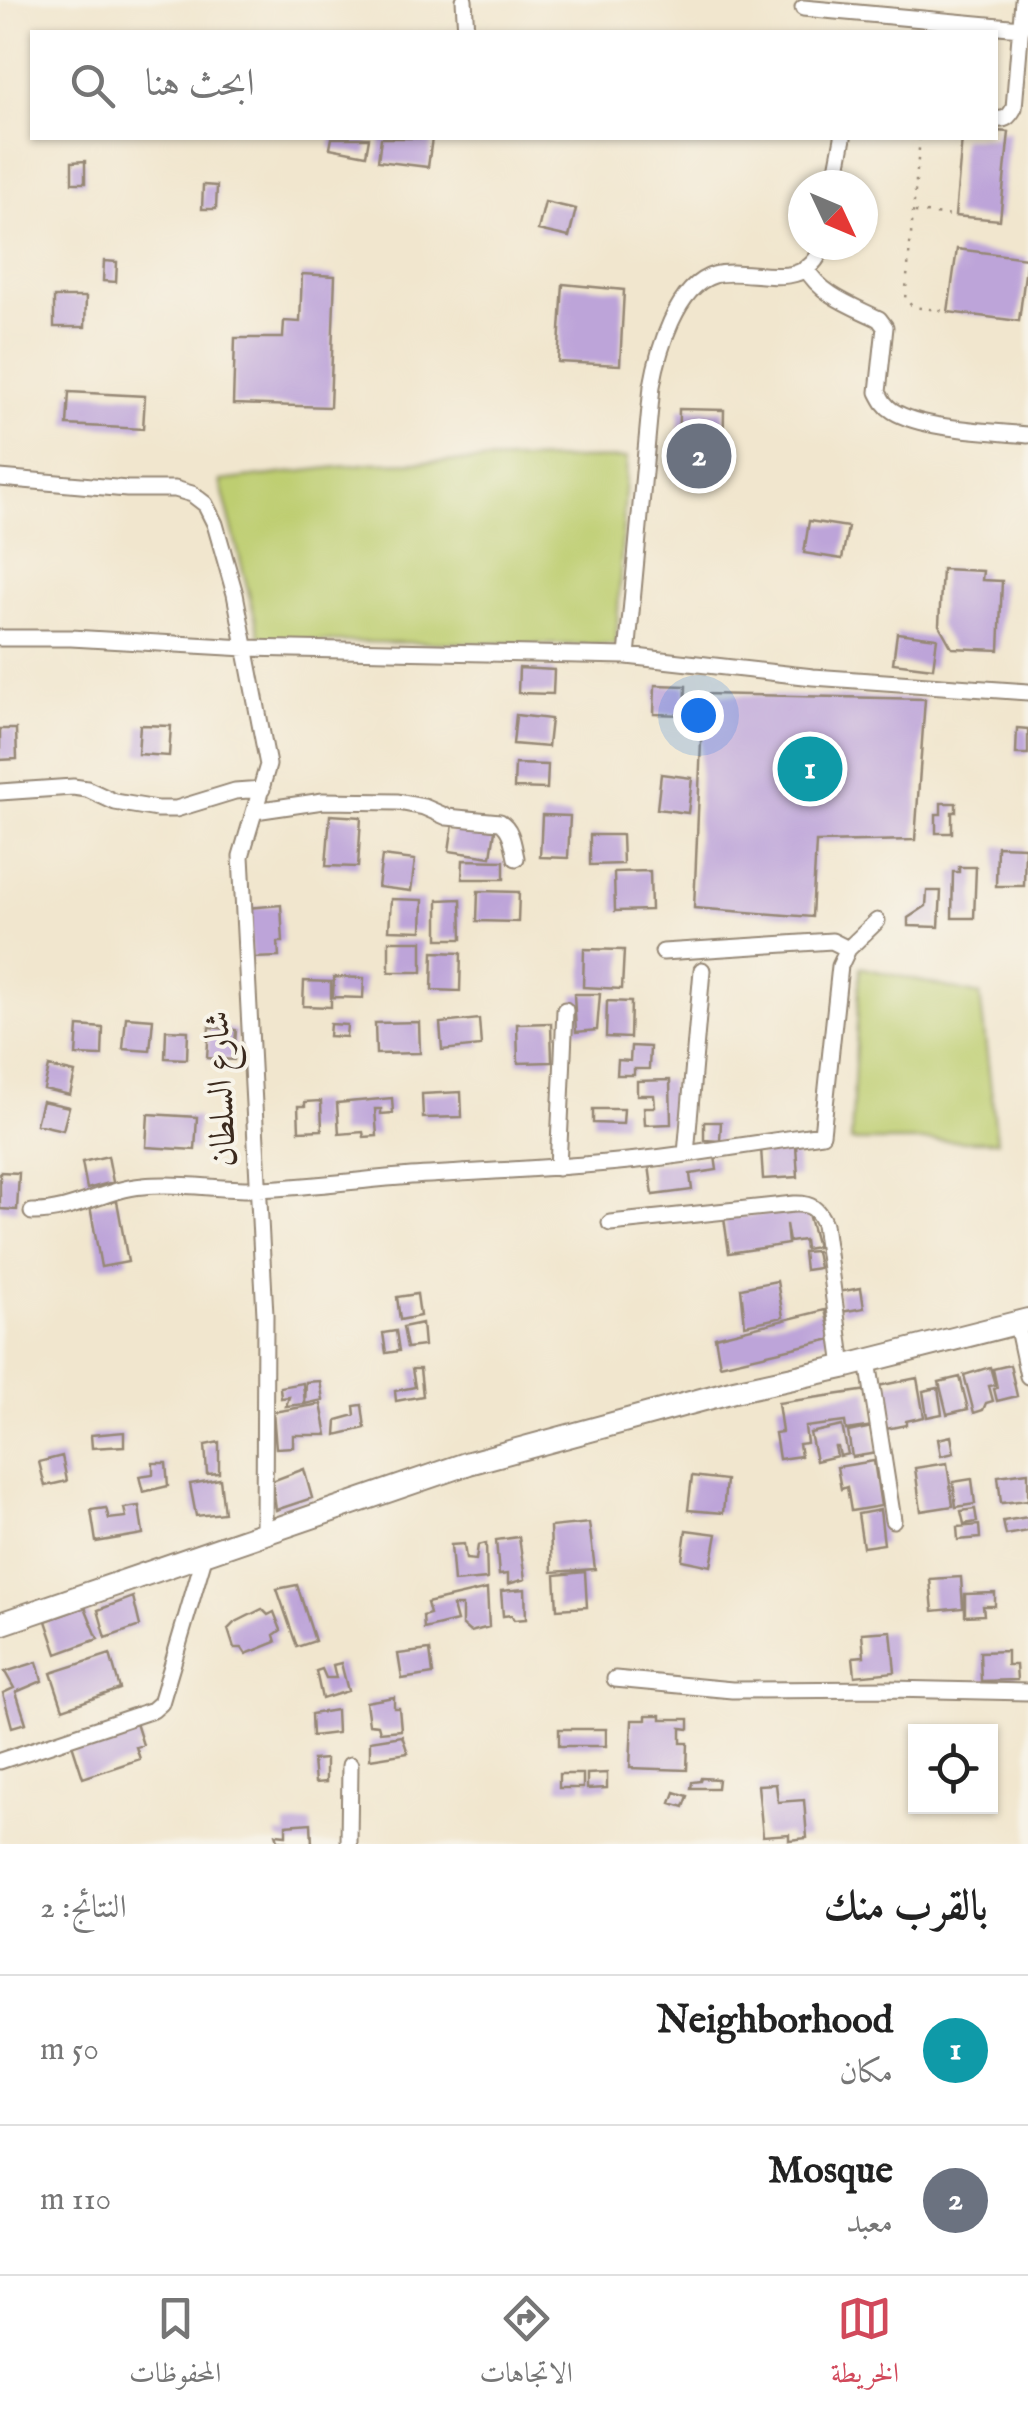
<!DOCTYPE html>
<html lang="ar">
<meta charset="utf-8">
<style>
body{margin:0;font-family:"IM FELL English",Amiri,serif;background:#f2f2f2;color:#222;direction:rtl}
.controls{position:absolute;right:30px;bottom:30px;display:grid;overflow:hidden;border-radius:0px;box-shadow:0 2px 8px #0004}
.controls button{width:90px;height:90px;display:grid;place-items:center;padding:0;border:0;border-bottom:2px solid #e0e0e0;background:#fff;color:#222;font:50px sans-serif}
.compass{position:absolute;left:788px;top:170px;width:90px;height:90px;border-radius:50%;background:#fff;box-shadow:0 2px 8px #0004;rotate:134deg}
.you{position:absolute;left:698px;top:715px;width:35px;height:35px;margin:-25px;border:8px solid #fff;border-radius:50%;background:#1a73e8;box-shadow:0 0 0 15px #1a73e833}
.badge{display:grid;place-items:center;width:65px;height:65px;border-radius:50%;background:#d1495b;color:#fff;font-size:32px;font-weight:700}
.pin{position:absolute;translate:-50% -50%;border:5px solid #fff;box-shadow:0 2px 10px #0006}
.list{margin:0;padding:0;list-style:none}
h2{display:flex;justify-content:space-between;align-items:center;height:130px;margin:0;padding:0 40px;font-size:42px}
h2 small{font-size:32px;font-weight:400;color:#767676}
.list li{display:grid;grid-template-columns:65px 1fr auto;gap:30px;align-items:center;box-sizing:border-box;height:150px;padding:0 40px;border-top:2px solid #e0e0e0}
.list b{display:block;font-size:38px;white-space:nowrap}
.list p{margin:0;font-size:32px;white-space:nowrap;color:#767676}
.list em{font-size:32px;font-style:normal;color:#767676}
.icon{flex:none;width:55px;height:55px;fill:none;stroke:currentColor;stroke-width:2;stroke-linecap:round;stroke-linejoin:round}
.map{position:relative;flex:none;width:1028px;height:1844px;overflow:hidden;direction:ltr}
.search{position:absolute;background:#fff;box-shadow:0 2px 8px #0004;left:30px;right:30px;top:30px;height:110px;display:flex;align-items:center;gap:25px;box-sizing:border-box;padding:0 35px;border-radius:0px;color:#767676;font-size:38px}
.sheet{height:430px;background:#fff}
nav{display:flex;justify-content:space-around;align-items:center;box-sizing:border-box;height:140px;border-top:2px solid #e0e0e0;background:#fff;font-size:28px;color:#767676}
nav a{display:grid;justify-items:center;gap:5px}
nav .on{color:#d1495b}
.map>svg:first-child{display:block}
</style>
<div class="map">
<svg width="1028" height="1844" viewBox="0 0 1028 1844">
<rect width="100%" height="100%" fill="#f7f3e8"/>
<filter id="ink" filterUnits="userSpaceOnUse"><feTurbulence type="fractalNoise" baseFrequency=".01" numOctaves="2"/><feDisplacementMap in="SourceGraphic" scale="20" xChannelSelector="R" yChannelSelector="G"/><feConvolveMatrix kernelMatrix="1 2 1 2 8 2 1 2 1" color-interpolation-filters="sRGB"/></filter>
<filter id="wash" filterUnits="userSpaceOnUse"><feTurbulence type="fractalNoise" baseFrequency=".0048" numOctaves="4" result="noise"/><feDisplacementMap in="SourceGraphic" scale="40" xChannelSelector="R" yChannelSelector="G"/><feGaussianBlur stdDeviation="2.25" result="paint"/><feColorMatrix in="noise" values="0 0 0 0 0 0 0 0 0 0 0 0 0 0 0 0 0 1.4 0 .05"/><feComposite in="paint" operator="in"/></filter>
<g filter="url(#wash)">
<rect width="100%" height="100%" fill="#f1e6ce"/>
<!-- green -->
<path fill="#bece71" stroke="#7c7c48" stroke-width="2.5" d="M627,458L616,645L261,641L220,481L371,463Z
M860,967L980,995L997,1141H851Z"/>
<g id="blocks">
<!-- building -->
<path fill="#bda4d9" d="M996,131L1009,132L1000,220L955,216L962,138H996Z
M332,138H369L366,155L330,148Z
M381,138H432L428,167L378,161Z
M85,161V183H72V162Z
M203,185L217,186L216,209H202Z
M545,202L576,209L569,237L538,230Z
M957,249L1027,258L1019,321L948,312Z
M104,261L117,262L116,282L103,281Z
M302,274L335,276L330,407L233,404L235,338H283L284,321L300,322Z
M563,284L624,290L620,365L558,362Z
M54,297H86L85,327H54Z
M69,392L145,396L143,429L67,425Z
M679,409L724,410L723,464L678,463Z
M809,521L848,527L842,559L804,553Z
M942,569L983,571L982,580L1002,581L999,650L952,648L939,625Z
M897,633L937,638L933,668L893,663Z
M519,668L554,670L553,694L518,693Z
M655,685L686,686L685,715L654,714Z
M703,694L925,699L915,840L816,842L812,917L694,908Z
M516,715L551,719L548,747L513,744Z
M140,725L171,726L169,756L138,754Z
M1017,728L1028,729V754H1016Z
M0,729H16L17,759L0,760Z
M515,764L548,765L547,789L514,788Z
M661,774L692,778L688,813L657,809Z
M941,803H956V812H952V833H936V814H941Z
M330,815L361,817L358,867L326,866Z
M542,815L570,816L568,858L540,857Z
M453,824L495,830L491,857L449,851Z
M590,835H622L623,864L590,865Z
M997,846L1025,847L1024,886H996Z
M382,856L415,860L411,891L378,887Z
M463,860L504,861V879H462Z
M959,867H976L974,918H952L953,872H959Z
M650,871L651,910L615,911L614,872Z
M478,891L519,892L518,922L477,921Z
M927,891H941L939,927L908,926V918L926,906Z
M391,899L423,900L422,931L389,930Z
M461,899L462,939H438V900Z
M281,905L283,942H278L279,957L251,958L247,908Z
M389,941H422V972H389Z
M584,949L624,950L622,989L583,987Z
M433,952L461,953L460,991L432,990Z
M334,977L364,978L363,998L333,997Z
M304,981L331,982V1007L303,1006Z
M574,994H600L597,1030L576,1032Z
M607,1001L631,1002L630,1038L606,1037Z
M126,1017L153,1019L150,1051L123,1049Z
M479,1019L481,1046L442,1050L440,1023Z
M419,1022L420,1053L376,1054L375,1023Z
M551,1023L552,1062L518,1063L517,1024Z
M330,1024L347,1025L346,1037L329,1036Z
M78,1026L103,1028L102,1056L76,1055Z
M209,1027L236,1030L234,1060L207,1058Z
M166,1030L188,1031L187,1059L165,1058Z
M631,1046L650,1047L649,1069H634V1075H617L618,1060L630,1061Z
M49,1067L75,1073L70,1095L44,1089Z
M670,1080L671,1124L645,1125L644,1107H655L654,1095H637V1081Z
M461,1092L462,1117L423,1118L422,1094Z
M392,1098L393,1113L381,1114V1109H375L377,1136L364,1137L363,1132L339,1134L337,1103Z
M42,1101L69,1107L63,1130L36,1124Z
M321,1101L322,1130L299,1131L298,1106H305V1102Z
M593,1109H624L623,1124L593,1123Z
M148,1114L197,1117L195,1150L146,1147Z
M704,1122H721L720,1141L704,1140Z
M796,1145L798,1177L763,1179L761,1148Z
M108,1156L113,1182L87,1189L82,1162Z
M715,1156L717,1170L690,1174L692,1190L653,1195L649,1165Z
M0,1172L19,1173L17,1210L0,1209Z
M117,1201L128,1262L101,1267L90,1206Z
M807,1210L817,1247L805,1249L804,1240L789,1242L786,1224L788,1244L729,1253L724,1218Z
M816,1251L819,1268L805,1270L803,1252Z
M777,1281L783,1317L745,1325L741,1288Z
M861,1288L864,1308L841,1312L838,1292Z
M417,1294L420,1316L400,1320L397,1297Z
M825,1310L832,1339L720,1365L715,1337Z
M422,1323L424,1346L407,1348L403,1327Z
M396,1331L399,1351L386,1353L383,1333Z
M1010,1365L1017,1396L997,1401L994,1389L997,1388L993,1369Z
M990,1367L995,1385L989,1386L993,1401L986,1403L983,1410L974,1413L964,1375Z
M412,1369H420L423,1396L396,1401L395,1391L415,1387Z
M960,1377L968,1409L947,1414L939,1382Z
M917,1378L924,1417L906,1421V1425L886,1429L878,1386Z
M320,1381L323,1400L305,1404L306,1382Z
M303,1383L305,1404L286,1406L289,1397L281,1398L280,1387Z
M938,1388L942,1414L927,1417L923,1391Z
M868,1390L873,1426L846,1430L845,1422L805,1427L807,1443L799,1444L801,1456L779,1459L775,1433L782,1432L778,1403Z
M321,1404L327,1435H293V1447L276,1448L273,1412Z
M362,1405L365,1428L336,1435L337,1420L355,1415L354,1406Z
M842,1426L848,1454L840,1456L838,1447H835L837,1456L816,1461L810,1433Z
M872,1427L877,1453L852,1457L848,1432Z
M124,1432V1446L92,1448L91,1435Z
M951,1436L954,1453L941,1456L938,1439Z
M219,1442V1473L207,1474L205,1445Z
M62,1456L67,1481L45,1486L39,1462Z
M874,1461L881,1506L851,1511L847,1487L841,1489L837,1467Z
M153,1463H166L168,1486L143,1492L139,1476L153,1474Z
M947,1463L953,1506L921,1511L915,1468Z
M304,1469L312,1498L276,1510L272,1481Z
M1028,1472V1500L1001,1503L998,1476Z
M692,1476L726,1480L723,1513L688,1510Z
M220,1479L224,1513L196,1516L190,1484Z
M972,1479L975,1504L956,1507L953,1482Z
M139,1506L143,1534L96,1542L91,1510L106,1508L109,1519L126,1517L124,1508Z
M975,1509L977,1522L964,1524L961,1511Z
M880,1510L884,1544L863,1547L858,1514Z
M1028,1517V1531L1006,1535L1003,1521Z
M589,1523L595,1569L552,1572L550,1527Z
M979,1525L980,1538L958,1540L957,1527Z
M686,1530L717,1534L711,1566L682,1560Z
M519,1537L525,1579L508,1584V1574L499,1575L496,1540Z
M486,1543L487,1579L454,1582L451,1545L464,1544L466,1559L476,1560L478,1545Z
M585,1572L587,1607L557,1609L555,1575Z
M961,1577L963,1608L933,1611L930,1579Z
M297,1585L315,1641L297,1647L277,1589Z
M487,1589L489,1627L470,1632L462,1625V1606H453L457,1621L424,1629L423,1616L430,1614L427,1603Z
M525,1589L526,1619L514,1620L511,1615L503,1616L501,1591Z
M995,1593V1606H983L984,1615L965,1616V1594Z
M133,1597L140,1626L106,1638L98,1610Z
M85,1607L98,1639L57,1654L46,1621Z
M262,1609L268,1615L274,1612L281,1630L274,1635L276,1642L246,1654L242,1648H234L228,1629L234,1623Z
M891,1631L895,1672L855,1676L853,1657L864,1656L862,1633Z
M430,1650L433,1674L402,1679L398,1654Z
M1007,1651V1665H1016L1017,1680L981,1681L980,1652Z
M110,1654L120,1689L63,1709L51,1673Z
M37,1662L42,1681L16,1692L26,1723L12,1727L3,1693L14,1688L5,1672Z
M341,1663L348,1691L322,1699L316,1671L322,1669L326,1678H336L333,1665Z
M394,1697V1708H399L401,1730L380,1732L378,1725L369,1724L366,1702Z
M336,1710L337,1733L312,1736L311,1714Z
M646,1715H661V1719H689V1729L681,1728V1743H688L687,1770L630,1768L632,1720H646Z
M136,1723L143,1745L136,1747L140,1759L83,1778L72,1744Z
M559,1729H606V1746H559Z
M402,1736L408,1753L370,1759V1741Z
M326,1759V1782L315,1783L313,1760Z
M607,1773V1788L587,1789V1774Z
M559,1774H583V1788H559Z
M701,1778L718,1779L717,1788H691L692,1782L700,1781Z
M776,1784L778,1802L804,1800L807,1838L789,1840V1834L763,1836L758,1785Z
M675,1792L688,1796L684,1807L671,1803Z
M311,1823L312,1844H287V1842L278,1840L276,1834L286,1835V1825Z"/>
</g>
</g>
<g filter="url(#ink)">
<use href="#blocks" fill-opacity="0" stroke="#968876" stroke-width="2.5"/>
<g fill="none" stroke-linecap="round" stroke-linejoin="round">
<!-- street casing -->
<g stroke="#968876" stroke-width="19">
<path id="street" d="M464,0L466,32
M803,8L1021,28
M996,119C1006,120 1009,117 1014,108L1023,0
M834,185L843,138
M806,268C820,295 853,306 879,319L885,327L878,392C882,400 885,406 893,411C924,430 991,431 1028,435
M0,478L127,489H175L192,494L205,504L215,524L235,594L268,765L241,856L265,1315L264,1533
M0,638H71L246,648L627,656L813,677L1028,692
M627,656L652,386C658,352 676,286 714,275C748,265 806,297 823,245
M0,792L73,787L87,789L115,802L157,809H176L235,791L262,789
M255,811L323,801L398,802L424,807L447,817L500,822C512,829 513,845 516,858
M663,952L832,941L848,949
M686,1154L822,1134L840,966L848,949L877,921
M558,1168L565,1010
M32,1212C72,1213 105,1189 143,1186C181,1182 220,1190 258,1189C309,1187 360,1180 411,1176C503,1170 595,1167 686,1154L702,970
M610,1223L794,1204C811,1203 818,1209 824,1224L843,1367
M1017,1324L1028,1376
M868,1361L893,1520
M615,1679L732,1690L890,1689L1028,1692
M0,1761L153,1710L161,1703L205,1554
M349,1844L350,1765"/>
</g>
<!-- secondary casing -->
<g stroke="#968876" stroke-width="26">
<path id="secondary" d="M0,1624L469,1463L734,1391L843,1367L1028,1320"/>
</g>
<!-- path -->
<path stroke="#968876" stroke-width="2.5" stroke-dasharray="2.5 8" stroke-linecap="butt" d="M920,138L905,299L913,307L947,311
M915,212L953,216"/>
<!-- street -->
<use href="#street" stroke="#fff" stroke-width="15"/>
<!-- secondary -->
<use href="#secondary" stroke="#fff" stroke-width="22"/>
</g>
</g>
<g text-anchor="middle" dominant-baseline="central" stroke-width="8" stroke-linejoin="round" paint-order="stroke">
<!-- street labels -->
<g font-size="35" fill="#3b2a1e" stroke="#f7f3e8">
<text transform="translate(222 1089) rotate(-93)">شارع السلطان</text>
</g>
</g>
</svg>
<div class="controls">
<button><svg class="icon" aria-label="locate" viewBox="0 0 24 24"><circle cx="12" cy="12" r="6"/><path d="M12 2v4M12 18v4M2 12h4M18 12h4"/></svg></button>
</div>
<svg class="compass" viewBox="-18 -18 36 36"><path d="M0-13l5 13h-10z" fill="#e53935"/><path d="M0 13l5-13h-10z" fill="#767676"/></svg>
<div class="you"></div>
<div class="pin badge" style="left:810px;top:769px;background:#0f9aa8">1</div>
<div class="pin badge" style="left:699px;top:456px;background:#6b7280">2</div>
<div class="search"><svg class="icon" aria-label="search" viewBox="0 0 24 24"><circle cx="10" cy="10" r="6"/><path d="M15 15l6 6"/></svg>ابحث هنا</div>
</div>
<section class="sheet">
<h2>بالقرب منك<small>النتائج: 2</small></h2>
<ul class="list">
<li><span class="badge" style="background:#0f9aa8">1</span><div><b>Neighborhood</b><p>مكان</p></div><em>50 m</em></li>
<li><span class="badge" style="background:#6b7280">2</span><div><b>Mosque</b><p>معبد</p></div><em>110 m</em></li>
</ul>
</section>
<nav>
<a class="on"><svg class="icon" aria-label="map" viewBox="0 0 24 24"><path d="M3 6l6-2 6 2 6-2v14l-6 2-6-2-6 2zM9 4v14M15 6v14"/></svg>الخريطة</a>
<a><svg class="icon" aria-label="directions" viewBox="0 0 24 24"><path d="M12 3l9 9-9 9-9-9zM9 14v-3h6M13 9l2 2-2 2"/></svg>الاتجاهات</a>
<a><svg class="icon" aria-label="saved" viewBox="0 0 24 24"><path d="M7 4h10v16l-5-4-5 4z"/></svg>المحفوظات</a>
</nav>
